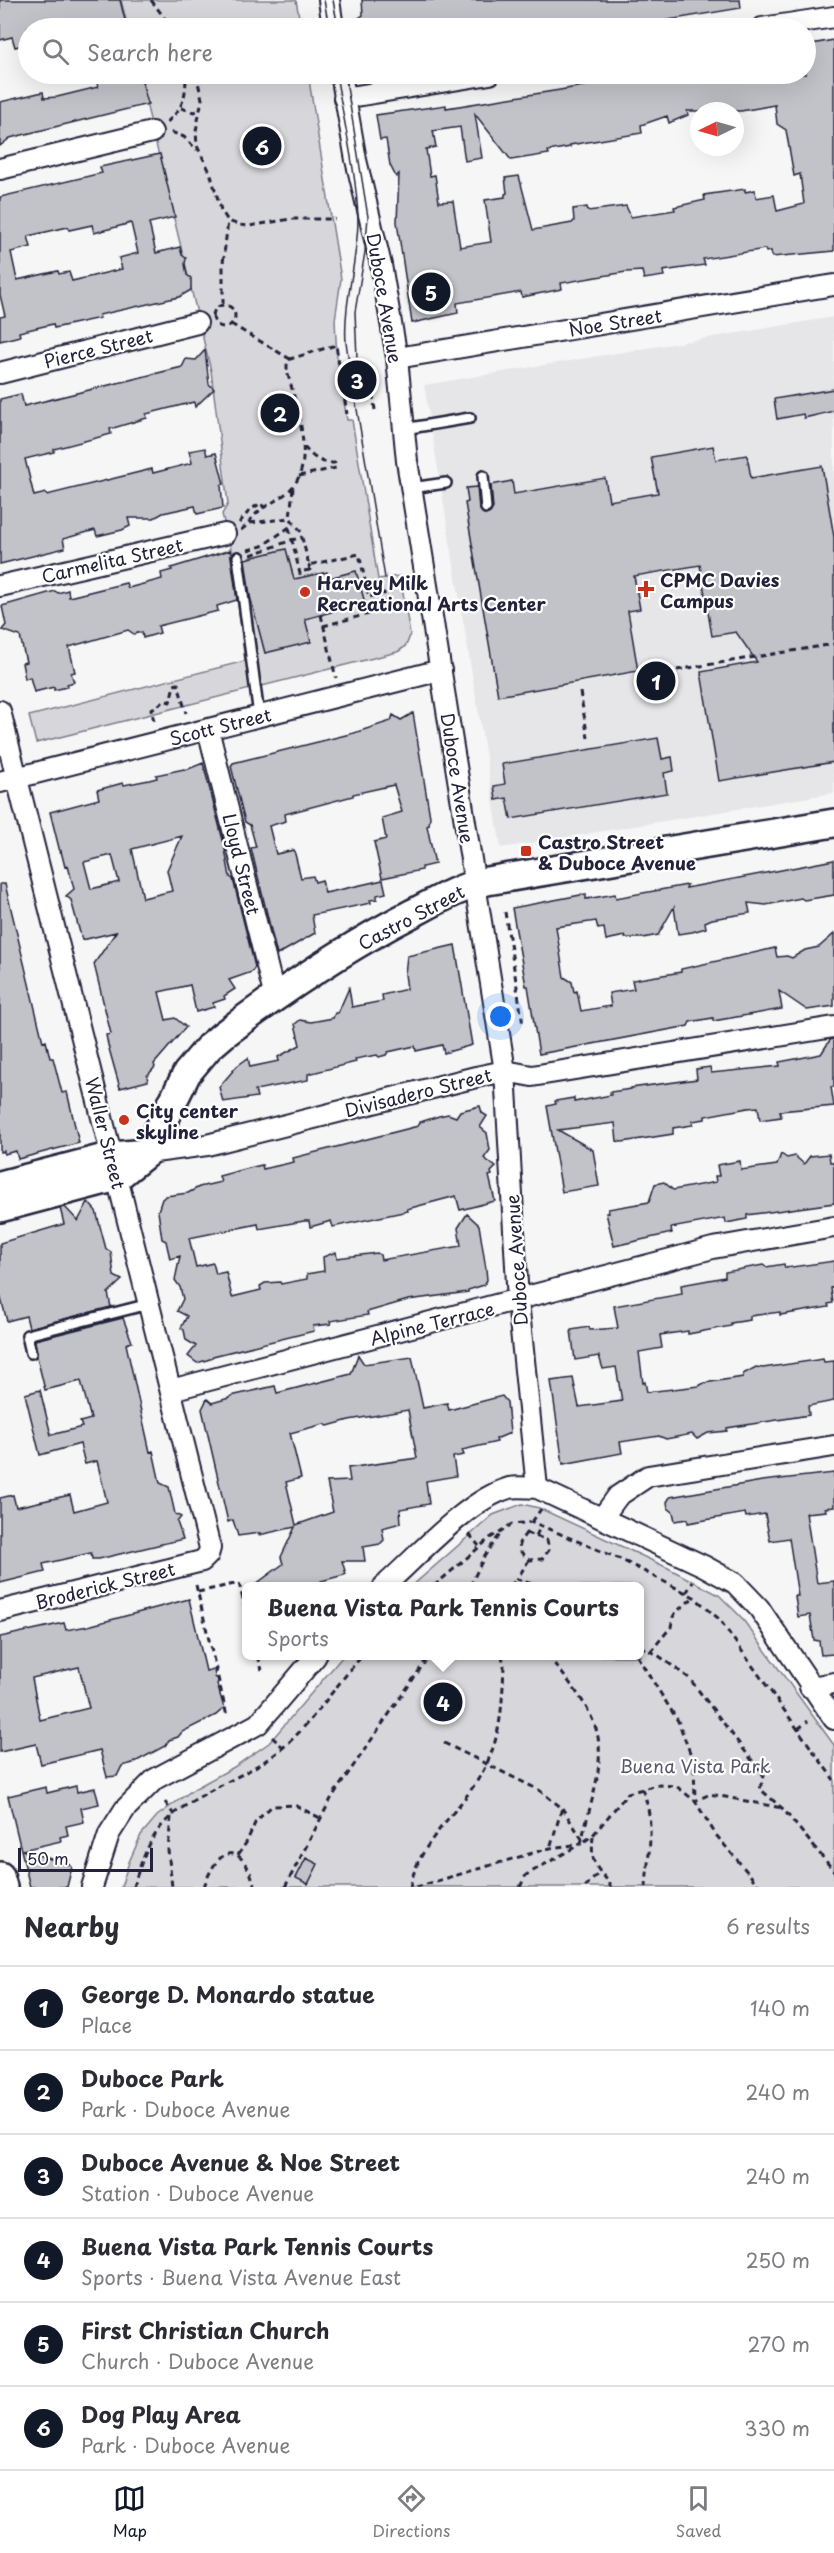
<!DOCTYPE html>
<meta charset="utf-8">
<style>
body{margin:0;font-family:"Playpen Sans",sans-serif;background:#f2f2f3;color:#2b2b33}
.compass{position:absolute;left:690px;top:102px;width:54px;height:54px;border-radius:50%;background:#fff;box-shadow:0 6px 24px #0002;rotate:265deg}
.scale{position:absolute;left:18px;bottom:15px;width:135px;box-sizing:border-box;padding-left:6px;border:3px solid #22223b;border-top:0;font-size:16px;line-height:21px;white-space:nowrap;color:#22223b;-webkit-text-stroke:4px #fff;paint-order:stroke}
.you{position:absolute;left:501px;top:1017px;width:21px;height:21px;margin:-15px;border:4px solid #fff;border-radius:50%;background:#1a73e8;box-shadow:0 0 0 9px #1a73e833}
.badge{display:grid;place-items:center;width:39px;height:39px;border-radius:50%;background:#111827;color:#fff;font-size:20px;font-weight:700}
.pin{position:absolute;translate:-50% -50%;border:3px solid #fff;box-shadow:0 2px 6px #0006}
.popup{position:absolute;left:242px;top:1582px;width:402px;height:78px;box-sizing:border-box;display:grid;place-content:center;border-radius:9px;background:#fff;filter:drop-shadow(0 2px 4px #0005);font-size:20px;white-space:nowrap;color:#7c7c81}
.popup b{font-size:22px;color:#2b2b33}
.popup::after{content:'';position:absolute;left:50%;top:100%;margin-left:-12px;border:12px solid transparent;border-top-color:#fff}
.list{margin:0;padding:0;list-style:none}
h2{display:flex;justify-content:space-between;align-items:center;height:78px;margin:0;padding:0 24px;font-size:26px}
h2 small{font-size:20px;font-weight:400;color:#7c7c81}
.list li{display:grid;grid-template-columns:39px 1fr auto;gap:18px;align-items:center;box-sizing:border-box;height:84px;padding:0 24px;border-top:2px solid #e1e1e2}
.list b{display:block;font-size:22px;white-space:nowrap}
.list p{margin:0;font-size:20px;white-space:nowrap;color:#7c7c81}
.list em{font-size:20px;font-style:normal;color:#7c7c81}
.icon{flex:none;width:33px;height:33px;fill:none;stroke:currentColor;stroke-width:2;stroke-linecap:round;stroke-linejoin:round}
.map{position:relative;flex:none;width:834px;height:1887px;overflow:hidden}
.search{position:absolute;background:#fff;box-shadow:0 6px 24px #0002;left:18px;right:18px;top:18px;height:66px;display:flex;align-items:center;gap:15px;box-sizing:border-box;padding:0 21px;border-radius:33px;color:#7c7c81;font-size:22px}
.sheet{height:582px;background:#fff}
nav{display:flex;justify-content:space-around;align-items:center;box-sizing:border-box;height:84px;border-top:2px solid #e1e1e2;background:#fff;font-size:16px;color:#7c7c81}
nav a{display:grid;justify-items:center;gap:3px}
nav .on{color:#111827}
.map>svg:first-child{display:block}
</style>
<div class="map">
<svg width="834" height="1887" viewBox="0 0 834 1887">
<rect width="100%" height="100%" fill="#f6f6f7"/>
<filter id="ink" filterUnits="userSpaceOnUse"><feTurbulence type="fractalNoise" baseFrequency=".0167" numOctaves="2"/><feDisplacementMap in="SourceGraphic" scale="12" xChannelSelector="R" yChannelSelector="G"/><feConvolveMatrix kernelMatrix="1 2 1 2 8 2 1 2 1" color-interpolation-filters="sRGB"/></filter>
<g filter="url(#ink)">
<!-- built -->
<path fill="#e6e6e9" d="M834,317V793L501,848L424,385Z"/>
<!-- green -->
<path fill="#d7d7db" stroke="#7c7c8b" stroke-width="1.5" d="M121,0H296L301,28H128Z
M139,74H308L341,279L335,320L337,359L347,420H352L378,579L400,576L410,634C408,644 405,648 397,652L36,743L29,716L245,661L231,549L222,514L228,504L211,371Z
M522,1504L539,1508L668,1568L719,1595L741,1617L834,1745V1887H121L129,1862L141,1835L157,1816L194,1789L234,1767L269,1743L343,1656H640V1586H412L493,1515Z"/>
<!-- building -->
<path fill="#c2c2c9" stroke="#22223b" stroke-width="1.5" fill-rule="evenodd" d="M0,0H120L127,28H28V44L15,47L12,37L0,40Z
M362,0H740L741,8L620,28H365L364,24L357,19L363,15Z
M834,40V251L772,257L771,251L766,252L765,249L703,259L705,265L663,271L664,276L644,279L642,271L626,272L561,283L562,289L522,297L521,292L457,303L458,313L412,323L397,222L399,174L396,177L390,165L386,139L380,140L376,115L446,105V108L560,90L617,80V75L625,74H806V45ZM775,105L777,124L786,130L794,176L800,174L804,204L777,211L774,195L756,198L755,190L745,192V189L704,195L705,200L674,207L675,210L631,217L626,206L588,211L587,207L573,209L574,221L572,223L533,230L519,176L505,178L507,193L505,194V197L485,200L491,242L460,247L453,201L439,202L435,175L430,176L426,149L436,147L433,131L460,127L465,161L482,158L475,114L511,160L549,154L548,151L570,147V145L642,133L641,125L667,116L669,123L688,115L687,111H741Z
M95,74H140L148,104L10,138L0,146V102L43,92L44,98L57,97L98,87Z
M160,154L175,217L149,223L156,253L180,247L182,255L186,258L185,264L187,275L191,278V290L179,297L99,315L100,318L54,328L53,324L19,332L20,336L0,341V317L5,316L0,295V197L102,173L100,167ZM131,223L138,253L119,258L122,269L72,281L69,272L59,274L58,271L17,280L11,252L31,247L28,236L68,227L69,230L92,225L94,233Z
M205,350L209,384L214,389L195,407L194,402L146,414L147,418L110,429L111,434L54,449V452L25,459L34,496L46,493L47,495L152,469L153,473L192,463L189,451L205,448L207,455L216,453L224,484L221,485L223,508L197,514L195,506L163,513L154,518H128L130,526L122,530L97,536L95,530L63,539L65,548L0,564V399L21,394L24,406L182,367L186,359L196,360Z
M834,389V411L804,418L803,414L777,419L774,399Z
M713,446L716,460L747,455L751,478L822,466L834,537V762L719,781L701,672L757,662L736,632L712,636L700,565L634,576L640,609L628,611L638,671L498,696L465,503L468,502L466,488L477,487L479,509L486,515L490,513L493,508L491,485L512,481L514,494L605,478L609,501L658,493L651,457Z
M286,549L294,579L327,572L329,578L356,571L365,603L305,619L311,642L265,653L250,596L245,559Z
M230,550L237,600L217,606L218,611L158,626L160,633L143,638L142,632L134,634L128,630L69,647L75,672L71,673L74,682L67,684V687L54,690V687L34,692L30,677L25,679L22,663L26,662L20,636L2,630L6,625L2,606L55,591L58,593L68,590L69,597L126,583L128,588L162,579L161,573L172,570L171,568Z
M413,713L430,817L429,825L427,826L435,864L422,867V870L382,878L374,842L386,839L382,818L402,812L394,785L353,794V796L285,814L286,821L269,826L276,854L294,850L301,878L313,876L315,882L322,880L325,893L383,880L386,893L377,895V899L370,900L371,903L312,915L315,933L277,955L251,848L256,847L250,825L245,822L231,766L233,763L354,733L391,721L393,715L401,720Z
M658,738L662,759L672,757L674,771L664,773L667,793L511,819L507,798L496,800L494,786L505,784L502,764Z
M203,763L224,844L230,877L233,879L255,967L252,972L229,980L235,989L224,996L225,999L213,1003L214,1007L196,1012L190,985L159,992L166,1020L175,1018L186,1027L154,1064L155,1067L147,1076L148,1081L120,1088L108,1045L106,1035L111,1034L94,964L116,932L82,940L71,900L66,896L74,889L68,866L65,867L61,851L60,852L50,812L99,799L97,790L123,783L124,785L149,780L157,778L156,775L184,769L186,770ZM182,836L167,870L172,891L143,898L132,849ZM112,855L119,882L91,889L84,862Z
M834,860V895L804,900L801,898L766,905L748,903L750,913L712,919L705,922L706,928L692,932L678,934L674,907L658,935L643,938H625V936L606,940L604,928L598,929L596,921L556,927L564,977L572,982L574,992L577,991L581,1011L611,1006L609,993L634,989L632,980L681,972V969L775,948L777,957L787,956L792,958L805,950L819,947L834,934V1006L807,1010L779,991L782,1009L713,1021V1018L690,1022L688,1026L539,1054L528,986H526L512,908L586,894V899L615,894L616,898L687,885L686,888Z
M0,884H5L43,1042L46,1041L50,1058H53L62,1093L67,1092L79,1143L18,1159L16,1151L4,1154V1151L0,1152Z
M455,945L472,1045L444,1053L442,1045L416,1051L415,1046L388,1052L386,1055L379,1057L377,1055L355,1059L356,1062L308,1074V1080L255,1090L257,1097L223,1102L219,1087L237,1066L248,1058L250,1067L279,1061L278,1057L300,1045L295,1024L300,1020L311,1022L333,1018L335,1013H338L349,988L352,1007L383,1001L382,995L407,989L405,974L407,956Z
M834,1039V1087H831L834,1106L780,1111L781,1117L760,1120L758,1107L748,1108L705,1116V1119L692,1121L693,1125L673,1128V1134L622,1142L617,1141L615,1123L558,1130L593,1150L599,1186L562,1192L547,1106L556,1104L555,1101L574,1098V1102L611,1095L610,1092L631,1089V1088L697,1079L696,1069L710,1067L711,1073L780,1066L779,1062L821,1054L830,1040Z
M480,1106L482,1113L487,1116L480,1127L487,1133L490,1150L484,1158L496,1167L491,1172L492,1175L489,1176L495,1201L460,1210L456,1196L407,1209L408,1211L333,1227L331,1221L310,1227L309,1221H304L259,1229L258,1224L189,1238L196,1267L213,1263L216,1274L226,1272L232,1297L261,1290L260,1286L265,1283L280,1282L281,1284L307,1279V1274L324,1271L323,1257L336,1252L337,1258L377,1253L380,1255L381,1260L461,1246L458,1228L467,1214L479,1225L486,1269L487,1280L484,1285L468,1290V1292L408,1300L367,1312L368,1315L330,1321L331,1324L313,1326L314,1331L213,1356L210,1359L197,1363L188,1356L196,1346L186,1340L184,1330L181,1328L187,1316L177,1311L183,1299L180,1287L175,1280L180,1256L170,1259L166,1241L162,1239L158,1211L162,1199L166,1196L188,1193L199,1187L221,1182L219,1176L253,1167L262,1165L263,1169L294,1162L293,1158L418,1126L420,1122L439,1116L448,1114L456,1117L460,1111Z
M781,1154L787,1158L795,1156L804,1164L810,1156L829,1154L830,1162H834V1203L747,1215V1219L726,1223L725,1218L671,1228L672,1233L614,1246L606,1213H609L608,1209L649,1202L655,1184L664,1182L673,1190L716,1182L715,1176H719L717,1165L740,1161L741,1170L777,1165Z
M88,1202L96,1211L106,1249L111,1252L114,1276L122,1280L108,1293L111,1307L29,1328L26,1316L7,1321L0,1295V1243L64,1224L60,1208L65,1207L78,1221Z
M834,1261V1287L831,1288L833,1303L828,1304L829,1307L780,1315V1312L750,1316V1320L731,1323V1326L688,1334V1331L660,1335L662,1348L639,1352L643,1383L645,1382L647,1392L699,1386L704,1383L743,1377V1374L756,1367L763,1368L823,1359L824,1362L834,1361V1401L808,1406L809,1415L727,1428V1431L708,1433L697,1439L692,1434L666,1439L659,1436L620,1442L622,1453L563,1464L551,1381L573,1378L579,1407L622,1401L616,1367L603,1369L599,1356L575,1360L571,1330L589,1327L590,1330L618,1328L614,1306L682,1294L681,1285L725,1277V1272L763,1265L766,1267L784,1264L785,1268Z
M123,1318L132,1342L126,1344L150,1452L153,1451L160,1483L169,1487L175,1514L181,1517L177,1522L183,1539L99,1559H92L91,1553L43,1564L45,1572L0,1583V1498L13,1495L16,1507L70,1495L74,1511L107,1502L97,1461L85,1464L80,1444L40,1455L25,1394L40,1390L51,1435L82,1427L80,1422L91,1419L81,1381L45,1390L37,1357L35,1340Z
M358,1355L364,1364L412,1357L423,1408L447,1403L449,1410L502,1396L507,1402L510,1433L496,1439L497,1442L462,1450L464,1455L453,1457L456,1476L426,1481L429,1504L400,1509L401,1523L382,1528L384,1540L380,1544L363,1547L365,1561H342L346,1574L344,1575L321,1581L322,1587H252L283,1564L281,1557L295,1527L259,1535L260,1533L238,1536L233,1520L228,1522L202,1409L207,1399L212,1403L229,1398L231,1396L275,1386L277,1393L351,1374ZM408,1410L417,1458L348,1468L350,1481L327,1482L333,1512L296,1525L286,1482L301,1478L290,1433L324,1424L328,1426L349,1420Z
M834,1473V1507L825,1508L826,1511L806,1513L817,1583L834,1581V1654L821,1655L819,1641L814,1640L810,1615L798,1617L795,1596H798L789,1538L770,1541L765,1514L746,1517L745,1513L688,1523V1519L675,1521L673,1512L668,1508L667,1502L670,1497L762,1481Z
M189,1599L206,1671L214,1669L215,1677L219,1680L217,1684L224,1708L216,1715L182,1732L178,1737L169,1740L165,1746L133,1763L122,1766L117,1776L107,1777L100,1750L41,1764L36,1744L0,1752V1637L64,1623L66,1630L88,1626ZM79,1667L89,1708L40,1720L32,1678Z
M76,1786L77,1792L95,1788L99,1804L81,1808L84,1822L66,1826L68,1835L60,1837L61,1841L22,1850L70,1865L72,1867L67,1887H30L8,1796L46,1787L47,1793Z
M306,1858L318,1864L308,1884L296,1878Z"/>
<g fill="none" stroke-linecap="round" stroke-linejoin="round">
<!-- lane casing -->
<g stroke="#22223b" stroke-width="14">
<path id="lane" d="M404,429L470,418
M483,476L486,508
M411,488L446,483
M238,557L259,716
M31,1353L27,1335L149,1304"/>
</g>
<!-- street casing -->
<g stroke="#22223b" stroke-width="24">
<path id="street" d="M329,0L333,28
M762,28L834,17
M341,74L356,160L381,265L397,358L407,461L505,1071L518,1301L537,1488
M344,98L490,74
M0,169L152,132
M397,358L834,285
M0,373L197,323
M0,586L225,534
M0,711L210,1548L208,1555L202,1561L0,1611
M208,729L275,998
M0,782L441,670
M147,1153L207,1145L476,1077L505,1071L532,1076L834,1027
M171,1390L713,1248L834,1227
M602,1518L618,1496L648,1476L834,1446
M384,1586C417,1557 467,1500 509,1488C518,1486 528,1488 537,1488L704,1566L735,1583L759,1608L834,1719
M810,1687L834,1683
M92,1887L109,1834L125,1809L155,1779L258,1724L316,1656"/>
</g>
<!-- secondary casing -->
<g stroke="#22223b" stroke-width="32">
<path id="secondary" d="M0,1185L112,1156L147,1153
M0,1208L117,1177L147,1153L187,1073L209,1047L223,1035C283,990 345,948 411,914C436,901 460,887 487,881L834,823
M0,1876L3,1887"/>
</g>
<!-- path -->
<path stroke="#22223b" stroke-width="3" stroke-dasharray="6 4.5" stroke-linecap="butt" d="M151,0L172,28
M196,74L202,99L196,131L197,146L210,172L221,210L228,221L239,225L249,226L291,219H335
M181,108L194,112L201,110
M167,122C184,108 186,95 186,74
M171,132L184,137L197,150
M223,304V263L228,221
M213 316a11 11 0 1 1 22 0a11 11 0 1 1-22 0Z
M231,324L290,359
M375,410L372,388L376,387
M299,476L336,468L335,463C319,464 312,456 302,445
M293,488L290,518L300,530L309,565L359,554L369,597L384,593L387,609L407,605
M239,523L250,510L261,503L264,508
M250,523L290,518
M289,528L292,540L302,537
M241,530C248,526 250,519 257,513C268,503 285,498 294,485C315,458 295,401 287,371V362L290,359L336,345L347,414
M248,550L262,546L294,524
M251,555L292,540L301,578
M309,565L311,576
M304,571L310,570
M321,615L336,678
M323,626L387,609
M677,670L834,644
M580,692L588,738
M154,721L151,709L158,706L164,700L170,702L174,685L178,684L186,713
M505,912L523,1025
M532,1522L541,1509
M526,1533L547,1540L549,1550L542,1559L529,1560L521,1552L519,1543Z
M469,1534L479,1546
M536,1536L541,1525
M529,1560L517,1579L538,1586
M196,1585L227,1716
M434,1586L490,1538L512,1524L532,1522L620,1559L694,1597L719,1619L834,1780
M470,1586L485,1555L502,1532
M510,1586L517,1579
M198,1592L239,1583L246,1612
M686,1593L693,1582
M640,1646L659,1656L689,1678L764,1776L760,1789L783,1809L834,1871
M650,1652L671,1627L673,1617L676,1612L694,1597
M258,1656L262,1670
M548,1656C565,1677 588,1703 596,1729C607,1765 588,1808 581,1844L593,1835L628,1793L657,1785L676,1786L695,1801L716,1835L760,1887
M637,1656L678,1721L694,1763L695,1801L710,1794L782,1808
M798,1729L808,1721
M272,1737L284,1748
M444,1743L539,1790L562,1808L550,1848
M642,1789C656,1822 648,1852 646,1887
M165,1802L174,1815
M562,1808L582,1839
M171,1817L168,1850L172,1887
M593,1836C591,1861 593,1865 610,1883V1887
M238,1855L246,1843L256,1821L272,1806L295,1805L322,1819
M133,1887C140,1866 146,1847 159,1829C186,1794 251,1777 285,1746C314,1720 336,1685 362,1656
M204,1887C218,1844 243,1841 255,1887
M285,1887L332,1797L429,1656
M410,1887C418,1846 450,1820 473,1787C501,1747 502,1711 504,1665L502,1656
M416,1887L550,1848L581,1844
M520,1887L526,1875L577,1846
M585,1887L600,1872"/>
<!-- lane -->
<use href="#lane" stroke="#fff" stroke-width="9"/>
<!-- street -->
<use href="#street" stroke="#fff" stroke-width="20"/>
<!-- secondary -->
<use href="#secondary" stroke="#fff" stroke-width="27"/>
<!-- tram -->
<path stroke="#22223b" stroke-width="1.5" d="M324,0L329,28
M333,0L338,28
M336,74C343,118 357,175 358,219C358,261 343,301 346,343L385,578
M345,74L368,217L365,252L355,312L357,358"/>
</g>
</g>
<!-- markers -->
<g fill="#c8321e" stroke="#fff" stroke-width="2">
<path d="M643 580h6v6h6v6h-6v6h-6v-6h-6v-6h6z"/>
<circle cx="305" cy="592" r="6"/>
<rect x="520" y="845" width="12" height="12" rx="3"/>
<circle cx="124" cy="1120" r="6"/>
</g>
<g text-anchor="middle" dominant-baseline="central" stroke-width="4.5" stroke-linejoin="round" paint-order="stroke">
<!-- street labels -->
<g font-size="18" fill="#22223b" stroke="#fff">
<text transform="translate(385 298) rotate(80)">Duboce Avenue</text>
<text transform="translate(615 322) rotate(-9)">Noe Street</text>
<text transform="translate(98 348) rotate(-14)">Pierce Street</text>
<text transform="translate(112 560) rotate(-13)">Carmelita Street</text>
<text transform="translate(220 726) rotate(-14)">Scott Street</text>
<text transform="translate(458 778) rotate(81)">Duboce Avenue</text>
<text transform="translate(242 864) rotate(76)">Lloyd Street</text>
<text transform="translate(411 917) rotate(-28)">Castro Street</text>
<text transform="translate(418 1092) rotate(-14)">Divisadero Street</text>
<text transform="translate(106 1133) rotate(76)">Waller Street</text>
<text transform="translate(516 1260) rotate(-94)">Duboce Avenue</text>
<text transform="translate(432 1323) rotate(-14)">Alpine Terrace</text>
<text transform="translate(105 1585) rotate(-14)">Broderick Street</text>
</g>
<!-- poi labels -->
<g font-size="18" font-weight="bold" fill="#22223b" stroke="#fff" text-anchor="start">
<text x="660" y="579">CPMC Davies<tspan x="660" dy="21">Campus</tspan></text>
<text x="317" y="582">Harvey Milk<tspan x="317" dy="21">Recreational Arts Center</tspan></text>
<text x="538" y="841">Castro Street<tspan x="538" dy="21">&amp; Duboce Avenue</tspan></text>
<text x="136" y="1110">City center<tspan x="136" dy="21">skyline</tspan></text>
</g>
<!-- park labels -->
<g font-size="18" fill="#58586b" stroke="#fff">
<text x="695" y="1765">Buena Vista Park</text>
</g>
</g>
</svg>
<svg class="compass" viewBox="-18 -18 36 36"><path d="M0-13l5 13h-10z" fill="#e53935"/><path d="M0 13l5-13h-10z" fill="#7c7c81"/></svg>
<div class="scale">50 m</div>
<div class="you"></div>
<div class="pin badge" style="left:656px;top:681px">1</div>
<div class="pin badge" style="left:280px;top:413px">2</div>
<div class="pin badge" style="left:357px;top:380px">3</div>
<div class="pin badge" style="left:443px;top:1702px">4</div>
<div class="popup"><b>Buena Vista Park Tennis Courts</b>Sports</div>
<div class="pin badge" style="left:431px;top:292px">5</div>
<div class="pin badge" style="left:262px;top:146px">6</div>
<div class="search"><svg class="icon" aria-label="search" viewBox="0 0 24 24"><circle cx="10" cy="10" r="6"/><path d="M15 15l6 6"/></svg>Search here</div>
</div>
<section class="sheet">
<h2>Nearby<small>6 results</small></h2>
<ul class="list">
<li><span class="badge">1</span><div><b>George D. Monardo statue</b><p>Place</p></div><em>140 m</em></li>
<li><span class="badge">2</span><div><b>Duboce Park</b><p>Park · Duboce Avenue</p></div><em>240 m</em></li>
<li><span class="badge">3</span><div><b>Duboce Avenue &amp; Noe Street</b><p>Station · Duboce Avenue</p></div><em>240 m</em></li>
<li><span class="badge">4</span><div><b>Buena Vista Park Tennis Courts</b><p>Sports · Buena Vista Avenue East</p></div><em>250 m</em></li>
<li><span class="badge">5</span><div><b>First Christian Church</b><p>Church · Duboce Avenue</p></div><em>270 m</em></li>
<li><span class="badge">6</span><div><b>Dog Play Area</b><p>Park · Duboce Avenue</p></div><em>330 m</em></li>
</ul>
</section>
<nav>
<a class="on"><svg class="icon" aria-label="map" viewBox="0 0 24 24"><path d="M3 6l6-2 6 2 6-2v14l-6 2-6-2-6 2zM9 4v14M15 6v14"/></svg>Map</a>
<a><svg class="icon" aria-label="directions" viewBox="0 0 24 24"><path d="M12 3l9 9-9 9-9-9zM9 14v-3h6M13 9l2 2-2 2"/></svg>Directions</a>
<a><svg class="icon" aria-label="saved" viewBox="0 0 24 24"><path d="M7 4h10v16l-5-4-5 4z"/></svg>Saved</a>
</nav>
